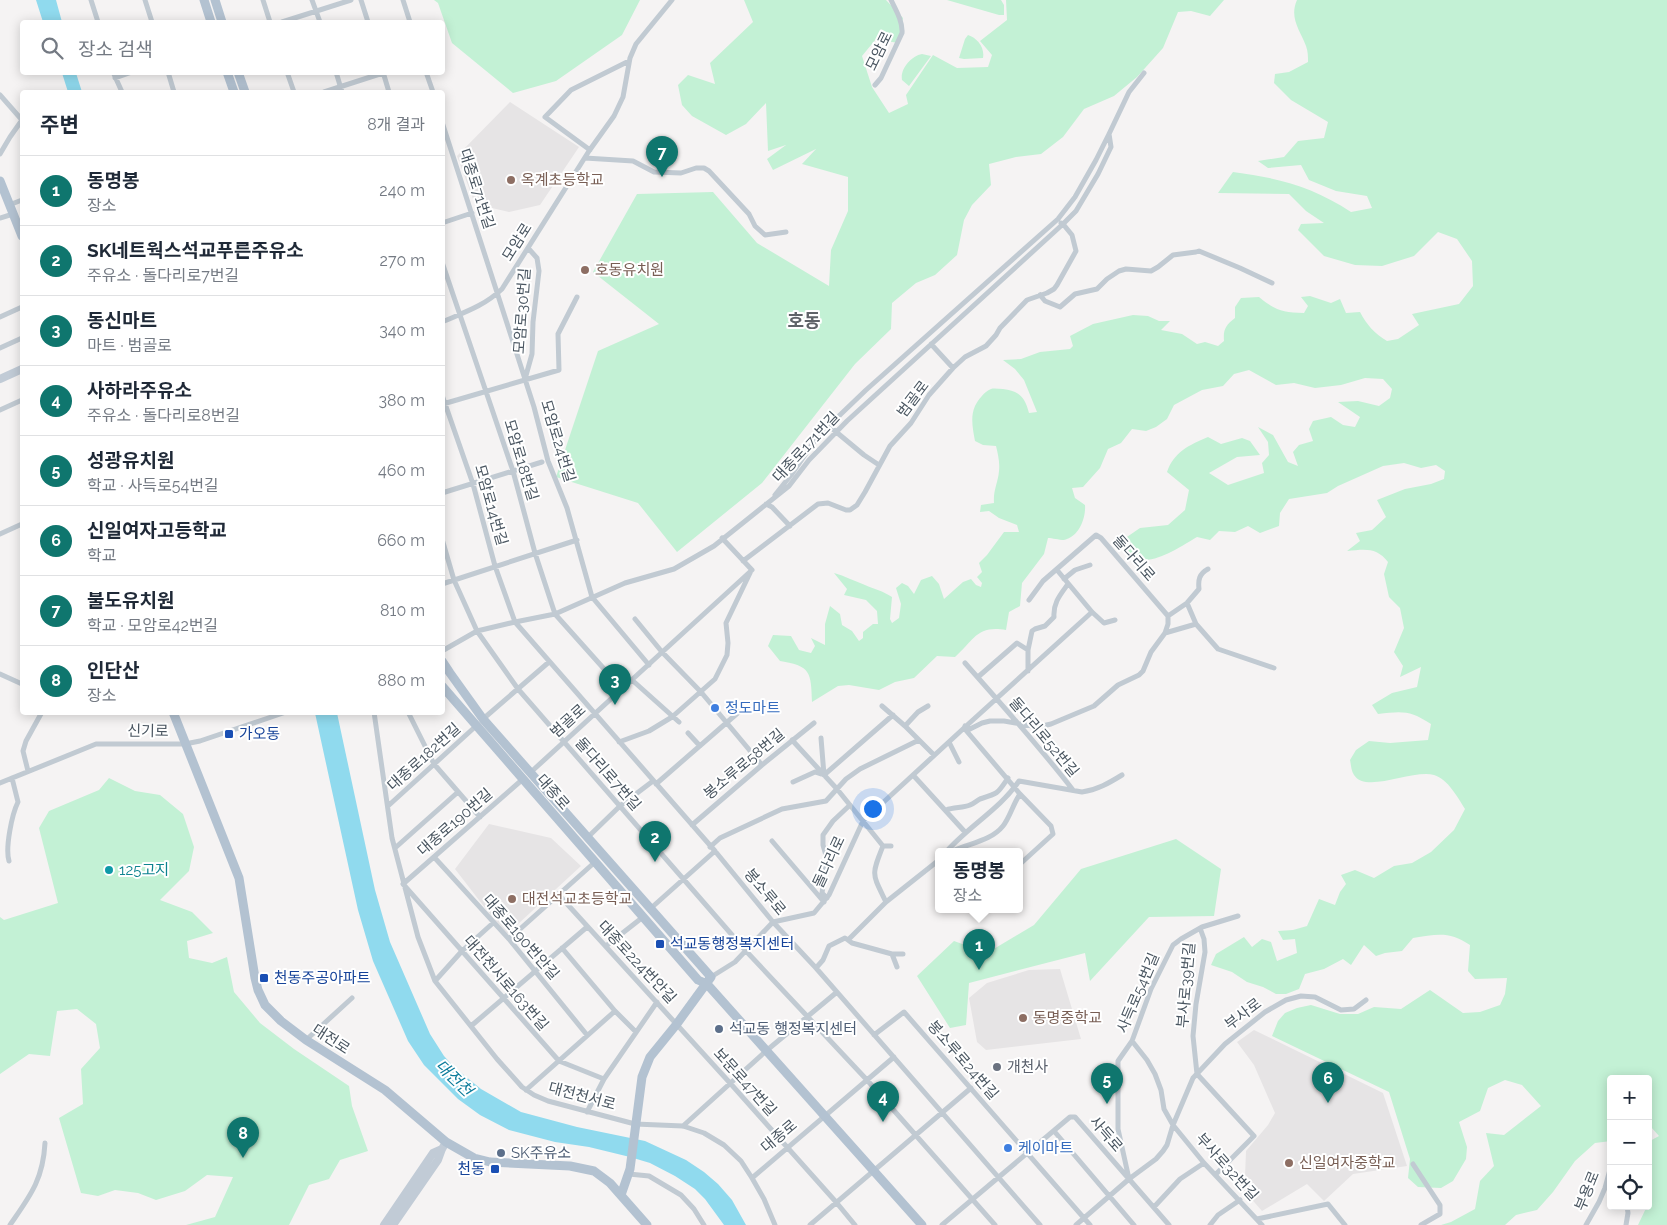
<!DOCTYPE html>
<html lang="ko">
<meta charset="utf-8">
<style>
body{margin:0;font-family:Raleway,"Noto Sans KR",sans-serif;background:#f2f2f3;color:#1f2937}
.controls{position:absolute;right:15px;bottom:15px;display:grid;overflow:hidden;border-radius:5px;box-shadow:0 2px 12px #0003}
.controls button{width:45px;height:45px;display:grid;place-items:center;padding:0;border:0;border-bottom:1px solid #e0e1e3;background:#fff;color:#1f2937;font:25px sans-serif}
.you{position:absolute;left:872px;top:808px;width:18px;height:18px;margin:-12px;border:4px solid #fff;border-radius:50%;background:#1a73e8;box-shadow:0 0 0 8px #1a73e833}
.badge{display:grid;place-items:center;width:32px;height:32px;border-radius:50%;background:#0f766e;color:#fff;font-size:16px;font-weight:700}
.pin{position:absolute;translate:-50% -41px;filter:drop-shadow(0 1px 2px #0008)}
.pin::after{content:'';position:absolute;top:26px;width:18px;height:15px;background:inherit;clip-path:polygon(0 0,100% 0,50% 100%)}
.popup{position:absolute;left:935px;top:848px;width:88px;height:65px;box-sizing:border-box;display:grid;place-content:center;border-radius:5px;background:#fff;filter:drop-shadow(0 1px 4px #0005);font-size:16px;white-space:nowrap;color:#747a83}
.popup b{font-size:19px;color:#1f2937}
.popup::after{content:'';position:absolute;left:50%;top:100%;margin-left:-10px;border:10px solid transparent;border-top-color:#fff}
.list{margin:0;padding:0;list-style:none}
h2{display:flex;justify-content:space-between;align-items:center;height:65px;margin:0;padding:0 20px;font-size:21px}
h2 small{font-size:16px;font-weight:400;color:#747a83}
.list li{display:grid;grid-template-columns:32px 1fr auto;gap:15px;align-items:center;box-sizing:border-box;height:70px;padding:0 20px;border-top:1px solid #e0e1e3}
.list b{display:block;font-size:19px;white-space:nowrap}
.list p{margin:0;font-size:16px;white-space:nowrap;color:#747a83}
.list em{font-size:16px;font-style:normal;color:#747a83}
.icon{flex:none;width:28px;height:28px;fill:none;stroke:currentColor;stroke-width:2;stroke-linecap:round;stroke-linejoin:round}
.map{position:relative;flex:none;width:1667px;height:1225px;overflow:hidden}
.search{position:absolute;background:#fff;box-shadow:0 2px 12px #0003;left:20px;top:20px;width:425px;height:55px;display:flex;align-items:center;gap:12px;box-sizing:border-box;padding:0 18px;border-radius:5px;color:#747a83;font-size:19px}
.panel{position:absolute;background:#fff;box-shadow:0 2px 12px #0003;left:20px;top:90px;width:425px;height:625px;border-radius:5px}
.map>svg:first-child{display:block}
</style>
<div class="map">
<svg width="1667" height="1225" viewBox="0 0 1667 1225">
<rect width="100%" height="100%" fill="#f5f3f3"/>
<!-- education -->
<path fill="#e6e4e5" d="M510,102L579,147L540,205L509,212L475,204L457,156Z
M489,824L551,838L581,866L506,935L455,869Z
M1060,969L1081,1039L986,1050L977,1042L969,998L987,983L1029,970Z
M1254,1030L1383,1093L1407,1166L1353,1174L1324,1201L1307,1184L1262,1211L1240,1186L1245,1177L1246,1151L1268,1125L1275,1113L1254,1065L1237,1042Z"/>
<!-- green -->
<path fill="#c3f1d5" d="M434,0H640L622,35L556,81L513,93L452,43L438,3Z
M744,0H886L903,18L898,43L876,39L862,56L872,87L889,113L908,104L906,95L933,55L957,68L988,67L992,55L980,41L1007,20L1006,0H1224L1210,16L1191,11L1178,12L1163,48L1137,77L1114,96L1084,109L1063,137L1041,154L1016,157L989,164L991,185L972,205L964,220L957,255L935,275L916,283L892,303L891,329L855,364L762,483L677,552L638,503L556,477L598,351L659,324L593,272L637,194L713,192L757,243L829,286L831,250L848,211V177L802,164L816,149L773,170L767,159L786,145L768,151L766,103L746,124L726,135L692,116L682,105L678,85L688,75L715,84L710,63L753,22Z
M947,0H1001L1004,5V15H999Z
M1297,0H1667V1225H1638L1649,1202L1648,1142L1659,1136L1651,1127L1648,1128V1079H1611V1141L1595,1143L1575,1161L1553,1192L1537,1210L1516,1215L1505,1225H1441L1451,1222L1475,1209L1480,1181L1494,1166L1486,1133L1504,1135L1541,1106L1522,1085L1505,1080L1488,1088L1480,1111L1459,1122L1467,1147L1466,1159L1453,1181L1441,1188L1418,1187L1408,1178L1410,1159L1389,1092L1272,1036L1278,1021L1285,1013L1297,1008L1311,1005L1340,1014H1358L1374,1007L1401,1009L1430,990L1463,1013L1480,1012L1500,1005L1505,994L1507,978L1475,979L1468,971L1470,945C1450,931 1437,934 1413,938L1402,951L1385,953L1376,956L1364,945L1351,965L1343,959L1324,969L1305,974L1299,989L1286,994H1276L1263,987L1247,982L1232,972L1211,965L1216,954L1244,937L1252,947L1262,939L1271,942L1277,961L1297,953L1295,939L1283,940L1278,931L1293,930L1307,926L1319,899L1335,905L1340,892L1346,884L1341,875L1355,870L1374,878L1394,866L1412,863L1431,852L1454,830L1465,809C1458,798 1448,779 1434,775C1413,769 1366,794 1354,775C1351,771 1351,764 1350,760L1356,750L1369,741L1390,743L1428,740L1431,724C1410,710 1402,711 1378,714L1372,705L1392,693L1417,687L1421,667L1400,677L1403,666L1394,652L1404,628L1400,608L1389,597L1384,574L1388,562C1377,547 1365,549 1347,551L1360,541L1356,533L1372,530L1386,517L1377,500L1405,489L1431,484L1444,479L1445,471L1436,465L1421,468L1404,463L1383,466L1338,486L1327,493L1289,499L1280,513L1279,526L1260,533L1248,526L1235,532L1219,531L1210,540L1197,537C1181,546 1154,566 1135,558C1130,556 1126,552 1122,549L1121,541L1140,528L1168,525L1185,510L1189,490L1167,472C1174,452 1189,445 1208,437L1221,444L1242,438L1250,441L1260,455L1237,457L1209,473L1228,485L1264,473L1262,463L1269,455L1268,442L1258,427L1273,435L1288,462L1298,466L1293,452L1299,445L1313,441L1309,429L1313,421L1331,417L1343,425L1355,427L1360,417L1338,402L1358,401L1379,406L1390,398L1392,389L1383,379L1365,378L1341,385L1315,388L1294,383L1276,385L1249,370L1234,374L1223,386L1202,390L1174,405L1167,419L1156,427L1146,431L1132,429L1121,443L1108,449L1100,468L1083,487L1072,488L1075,498L1085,505C1086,518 1079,537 1064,540C1059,540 1052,538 1048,538L1044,554L1022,583L1020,606L1009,612L1006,630C977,625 974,640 955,657L937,656L914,678L895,682L879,690L849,685L838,686L812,702C811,672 811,666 780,661L768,646L773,635L791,636L799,650L811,653L815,646L811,638L825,645V624L830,606L840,614L842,625L852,631L859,641L863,638V632L873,624H878L877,611L866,600L844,595L847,589L834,573C845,576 854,581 865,585C874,589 883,591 892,597L890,619L892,623L899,618L901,604L896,588L902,583L908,586L914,594L921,580L932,576L939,584L944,599L963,582L971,579L976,585L981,587L982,583L977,577L982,572L979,563L987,555L1004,532H1019L1017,525L999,518L989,511L980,512L981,505L994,503C993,490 998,483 999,471C1000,463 998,454 996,446L983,445L975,441C973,430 970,417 975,406C978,400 984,392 991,389C994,388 999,389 1003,389C1019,391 1025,397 1029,413L1037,412L1024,380L1015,369L1003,360L1021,359L1040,352L1070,349L1073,346L1070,336L1093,324L1133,315L1148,316L1159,321H1170L1161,330L1182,334L1197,344L1205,342L1218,346L1224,341C1223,329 1226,325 1235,318V307L1241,298L1259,297C1276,311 1282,312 1304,313L1308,306L1301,297L1310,296L1331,303L1340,299L1346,313L1360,312C1367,325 1374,333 1387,341L1398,339L1419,325L1412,314L1459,304L1473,286L1472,261L1457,239L1438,232L1414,256L1382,266L1355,265L1324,256L1298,230L1301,224L1324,223L1306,211L1289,194L1218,193L1233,172C1278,178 1312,186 1351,212L1372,208L1367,196L1336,191L1309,180L1301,165L1268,168L1258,161L1284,157L1298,141L1324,138L1328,122L1291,100L1274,83L1275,74L1289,72L1308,62C1308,57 1308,51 1306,46C1300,30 1289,18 1297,0Z
M968,35C977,38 985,47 983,58L964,59L959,58L965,39Z
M922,54L931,56L909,86L902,80C900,69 911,56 922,54Z
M109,778L135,791L160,795L183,814L194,847L189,871L160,900L192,912L213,933L187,941L189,958L212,963L227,957L234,992L260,1023L294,1049L349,1086L352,1106L368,1151L340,1160L329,1179L309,1185L289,1225H186L215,1217L233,1177L207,1175L185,1191L156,1200L138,1193L115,1190L98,1196L81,1193L59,1118L83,1104L81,1069L100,1048L96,1024L77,1009L57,1011L50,1056L29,1054L0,1074V917L4,920L58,903L39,828L49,811L99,790Z
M1176,839L1221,869L1214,916L1149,917L1090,981L1085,953L969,983L966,1025L950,1028L917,976L954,941L987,953L1034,925L1081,869Z"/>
<!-- water -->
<path fill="#90daee" d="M36,0H56L62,22H43Z
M62,73H76L82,92H68Z
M315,713H337L375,890L390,942L430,1034L444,1056L454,1067L481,1089L521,1112L577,1127L645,1141L686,1160L704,1172L718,1184L732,1200L746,1225H724L705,1199L695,1189L675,1176L650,1163L630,1157L589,1147L555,1142L509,1130L480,1115L458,1099L424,1065L408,1041L373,961L358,910Z"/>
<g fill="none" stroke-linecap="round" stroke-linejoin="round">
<!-- minor -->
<path stroke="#c1cad2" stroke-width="5" d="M91,0L98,22
M145,0L152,22
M263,0L270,22
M312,0L320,22
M361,0L368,22
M403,0L410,22
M282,22L351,0
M113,72L122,92
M168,72L174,92
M287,72L294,92
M336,72L342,92
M383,72L389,92
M426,72L433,92
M115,78L132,72
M875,85L881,78L902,33C903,22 896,10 891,0
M324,92L386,72
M0,95L22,120
M442,122L534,407L548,461L567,508L592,597L649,665
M590,150L545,117L571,90L629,61
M0,154L10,137L22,120
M585,158L633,161L654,172L681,173L696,168H704L709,171L749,214L755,226L765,235L786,232
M9,205L22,200
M0,218L13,214
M442,223L472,213
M1061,223L1063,224L1076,211L1098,174L1111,147L1109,134
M442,262L513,471L535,553L555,614L622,689
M1040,295L1045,301L1060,307L1075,294L1097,289L1107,279L1119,271L1126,269L1151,271L1158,267L1173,255L1196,252L1199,251L1240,268L1272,283
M0,317L22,307
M442,322C465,312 484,306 502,289L589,151L614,116L623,97L630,58L636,44L672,0
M931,344L953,368
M0,348L22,338
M525,379L532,354L533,322L539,271L537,258L528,248
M442,395L473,484L495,566L515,622L715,851L773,922L816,968L1040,1225
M443,404L559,370L558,334L577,297
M0,410L22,400
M829,426L864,455L879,465
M442,493L542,462
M775,495L791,475L818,436L866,390L1058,219L1075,197L1096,160L1109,134L1129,92L1144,73
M766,504L772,507L790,526
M0,534L22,524
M722,538L752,570
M442,539L454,580L477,631L518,689L746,951L867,1080L995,1225
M1057,570L1092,612L1104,623L1115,620
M1064,579L1075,570L1090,565
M442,584L577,540
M1029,600L1043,581L1096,535L1101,538L1168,616
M1187,603L1196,624L1218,649L1274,668
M1168,616L1187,603L1199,589C1198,580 1199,574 1208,569
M635,619L662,652L701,692L762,765
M1165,633L1196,624
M442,651L477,631L515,622L555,614L625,583L674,569L714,546L789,486L809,460L847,421L1063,224L1072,235L1076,251L1057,285L1054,289L1047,293L1027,300L1000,328L996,335L986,346L965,357L953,368L929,395L911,423L890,446L865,492L857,505L850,510H846L828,503L818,504L743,561
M965,663C1002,705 1039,746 1073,790
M1028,671V650L1032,631L1035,629L1045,626L1054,617C1053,603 1060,595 1068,584
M0,674L22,684
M978,677L1017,643L1028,650
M632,680L679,722
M882,706L905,726L934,755
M374,712L392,838L418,937L435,981L497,1059L522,1087L534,1095L548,1101L635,1124L683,1126L704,1133L724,1145L741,1161L752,1178L764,1199L775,1225
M408,712L434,764L480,817
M483,719L549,662
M905,726L918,712L928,706
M965,726L970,729L982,723L990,721H1004L1038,727L1051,724L1094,706L1118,685L1139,675L1143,671L1151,652L1165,633L1168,624V616
M964,728L1020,794L1051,826L1053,834L1019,865
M688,733L700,746
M821,738L824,775
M792,740L837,789L883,846C871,876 872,873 886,902
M619,742L649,731L672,717L715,679L727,655L728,643L726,623L750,573
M949,742L959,762
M28,771L23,751L26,741L42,712
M531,772L752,570
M824,775L893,715
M913,775L965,832
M523,779L403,884L559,1061L604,1079
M793,782L815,772L821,774
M0,783L96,744H185L200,741L286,712
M656,784L740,711
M388,806L476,726
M946,810C954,807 963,808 970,805C974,804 976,801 980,799C999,793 997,794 1008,778
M692,825L762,765L814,723
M588,837L620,806L653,781
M772,841L824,902
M883,846H891
M710,847L720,838L782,809L826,801L846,779L860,769L919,740
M395,848L458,792
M947,851C969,826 1000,809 1019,781L1082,792C1097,790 1109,783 1122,775
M953,851C970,843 991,841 1003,826C1010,817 1013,804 1020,794
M434,857L509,939L587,1035
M9,861C5,848 12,814 18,802L12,778
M558,894L730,1083L836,1202L855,1225
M827,898L822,893L827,859L823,845V835L833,821L850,805
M650,909L715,851
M1200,928L1204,939L1205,952L1196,1004L1193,1036L1197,1074L1254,1136L1216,1174
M509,939L595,862
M848,940L852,943L892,954L897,967
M606,946L643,917
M562,948L615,1011L636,1032
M892,954H903
M816,968L823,960L829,946L845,938L848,940L886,902L939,860
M711,977L735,962L773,922L814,913L829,895L863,821L964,728L1092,612
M435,981L462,951L493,923
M471,1026L587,927
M874,1035L904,1012L1090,1225
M306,1040L352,998
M1132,1041L1147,1060L1155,1074L1161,1090L1164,1109L1173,1125L1204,1163L1262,1225
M526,1090L615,1011
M587,1112L604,1079L657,1002
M683,1126L766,1051L837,992
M1054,1131L1134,1225
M1413,1164L1440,1205V1214L1421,1225
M629,1174L649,1176L681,1195L694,1209L704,1225
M752,1178L894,1057
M1129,1179L1118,1129V1061L1132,1041L1151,989L1173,945L1181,939L1202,927L1238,916
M1154,1207L1180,1179L1204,1163
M1257,1219L1328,1204L1345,1225
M10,1225C30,1196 43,1180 45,1143
M810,1225L971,1088
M942,1225L1070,1117H1075L1169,1225
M1076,1225L1129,1179L1156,1159L1163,1151L1167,1145L1173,1125L1193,1078L1225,1044L1265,1012L1286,1000L1301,996L1315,997L1341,1010L1354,1009L1366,1000
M1210,1225L1218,1215L1240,1200
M1586,1225L1599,1202L1605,1188L1611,1166
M1626,1225L1628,1213L1627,1206"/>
<!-- secondary -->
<path stroke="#c1cbd6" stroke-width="8" d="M0,379L22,369
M384,1225L433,1153L442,1149
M393,1225L438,1160L442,1149L446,1142"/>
<!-- primary -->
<path stroke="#b3c2d1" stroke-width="9" d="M204,0L211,22
M215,0L222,22
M227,72L234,92
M238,72L245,92
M0,181L22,236
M442,661L450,673L483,719L711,977L676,1025L650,1057L642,1077L630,1169L621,1195
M442,686L698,980L707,984L922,1225
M173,712L239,878L255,978L258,990L265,1005L281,1021L306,1040L385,1090L446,1142L474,1158L490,1162L570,1166L594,1171L610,1183L647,1225"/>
</g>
<!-- markers -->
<g fill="#8d6e63" stroke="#fff" stroke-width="2">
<circle cx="511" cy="180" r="5"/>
<circle cx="585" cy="270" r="5"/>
<circle cx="512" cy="899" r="5"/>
<circle cx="1023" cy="1018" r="5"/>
<circle cx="1289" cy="1163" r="5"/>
</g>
<g fill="#3f7fe0" stroke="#fff" stroke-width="2">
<circle cx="715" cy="708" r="5"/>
<circle cx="1008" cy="1148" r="5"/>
</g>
<g fill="#1a4fb4" stroke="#fff" stroke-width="2">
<rect x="224" y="729" width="10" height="10" rx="2.5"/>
<rect x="655" y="939" width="10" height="10" rx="2.5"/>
<rect x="259" y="973" width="10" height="10" rx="2.5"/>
<rect x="490" y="1164" width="10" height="10" rx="2.5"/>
</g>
<circle fill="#0f9aa8" stroke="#fff" stroke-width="2" cx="109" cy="870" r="5"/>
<g fill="#5c6f8a" stroke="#fff" stroke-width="2">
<circle cx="719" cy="1029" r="5"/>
<circle cx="501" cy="1153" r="5"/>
</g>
<circle fill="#6b7280" stroke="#fff" stroke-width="2" cx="997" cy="1067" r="5"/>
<g text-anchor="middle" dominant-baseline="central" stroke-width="4" stroke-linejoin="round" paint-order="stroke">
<!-- street labels -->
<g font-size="15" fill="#4a5661" stroke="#fff">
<text transform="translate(879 51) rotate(-64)">모암로</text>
<text transform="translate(477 189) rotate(72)">대종로71번길</text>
<text transform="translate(517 242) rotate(-58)">모암로</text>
<text transform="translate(522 311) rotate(-86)">모암로30번길</text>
<text transform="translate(913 399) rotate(-53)">범골로</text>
<text transform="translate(558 441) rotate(73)">모암로24번길</text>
<text transform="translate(806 447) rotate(-47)">대종로171번길</text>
<text transform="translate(521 460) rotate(73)">모암로18번길</text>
<text transform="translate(491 505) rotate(74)">모암로14번길</text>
<text transform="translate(1134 558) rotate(49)">돌다리로</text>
<text transform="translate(568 721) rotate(-42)">범골로</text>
<text transform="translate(148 731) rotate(1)">신기로</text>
<text transform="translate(1044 737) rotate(50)">돌다리로52번길</text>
<text transform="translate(424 757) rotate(-42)">대종로182번길</text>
<text transform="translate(744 764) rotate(-40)">봉소루로58번길</text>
<text transform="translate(608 774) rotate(49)">돌다리로7번길</text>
<text transform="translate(553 792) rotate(49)">대종로</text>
<text transform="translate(455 822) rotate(-41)">대종로190번길</text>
<text transform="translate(829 862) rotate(-65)">돌다리로</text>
<text transform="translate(765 892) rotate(50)">봉소루로</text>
<text transform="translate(521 937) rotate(49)">대종로190번안길</text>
<text transform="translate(637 962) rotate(47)">대종로224번안길</text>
<text transform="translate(506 983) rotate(49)">대전천서로163번길</text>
<text transform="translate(1186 985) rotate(-85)">부사로39번길</text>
<text transform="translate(1138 993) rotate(-67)">사득로54번길</text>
<text transform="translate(1243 1014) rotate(-37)">부사로</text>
<text transform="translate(331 1039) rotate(33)">대전로</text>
<text transform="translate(963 1060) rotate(49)">봉소루로24번길</text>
<text transform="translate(745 1082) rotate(48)">보문로47번길</text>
<text transform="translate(582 1096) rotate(15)">대전천서로</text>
<text transform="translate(1106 1134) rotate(49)">사득로</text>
<text transform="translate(779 1136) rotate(-40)">대종로</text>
<text transform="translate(1227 1167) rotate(48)">부사로32번길</text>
<text transform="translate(1587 1191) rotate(-68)">부용로</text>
</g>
<!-- education labels -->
<g font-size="15" fill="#785e54" stroke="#fff" text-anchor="start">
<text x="521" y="180">옥계초등학교</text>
<text x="595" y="270">호동유치원</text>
<text x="522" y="899">대전석교초등학교</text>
<text x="1033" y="1018">동명중학교</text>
<text x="1299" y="1163">신일여자중학교</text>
</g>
<!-- shop labels -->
<g font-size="15" fill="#366cbe" stroke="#fff" text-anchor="start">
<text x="725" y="708">정도마트</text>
<text x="1018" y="1148">케이마트</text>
</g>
<!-- transit labels -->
<g font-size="15" fill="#164399" stroke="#fff" text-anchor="start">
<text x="239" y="734">가오동</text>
<text x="670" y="944">석교동행정복지센터</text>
<text x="274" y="978">천동주공아파트</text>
<text x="485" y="1169" text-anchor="end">천동</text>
</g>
<!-- culture labels -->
<g font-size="15" fill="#0d838f" stroke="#fff" text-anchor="start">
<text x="119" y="870">125고지</text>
</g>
<!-- service labels -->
<g font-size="15" fill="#4e5e75" stroke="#fff" text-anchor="start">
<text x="729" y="1029">석교동 행정복지센터</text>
<text x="511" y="1153">SK주유소</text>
</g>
<!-- worship labels -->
<g font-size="15" fill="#5b616d" stroke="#fff" text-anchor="start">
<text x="1007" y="1067">개천사</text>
</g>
<!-- water labels -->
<g font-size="16" font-style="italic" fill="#0c7c9b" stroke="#fff">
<text transform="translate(454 1078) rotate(44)">대전천</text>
</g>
<!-- quarter labels -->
<g font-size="18" font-weight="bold" fill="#5f6368" stroke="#fff">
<text x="804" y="320">호동</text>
</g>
</g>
</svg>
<div class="controls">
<button>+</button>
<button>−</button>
<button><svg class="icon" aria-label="locate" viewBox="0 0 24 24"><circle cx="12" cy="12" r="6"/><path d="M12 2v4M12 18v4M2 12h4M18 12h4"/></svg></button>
</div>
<div class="you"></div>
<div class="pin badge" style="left:979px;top:970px">1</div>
<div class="popup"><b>동명봉</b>장소</div>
<div class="pin badge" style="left:655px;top:862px">2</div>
<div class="pin badge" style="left:615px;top:705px">3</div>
<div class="pin badge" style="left:883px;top:1122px">4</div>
<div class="pin badge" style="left:1107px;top:1104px">5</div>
<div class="pin badge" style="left:1328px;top:1103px">6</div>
<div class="pin badge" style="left:662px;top:177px">7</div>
<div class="pin badge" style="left:243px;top:1158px">8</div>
<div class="search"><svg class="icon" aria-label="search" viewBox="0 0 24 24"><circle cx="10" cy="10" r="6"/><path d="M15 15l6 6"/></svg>장소 검색</div>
<section class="panel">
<h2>주변<small>8개 결과</small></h2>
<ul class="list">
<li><span class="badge">1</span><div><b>동명봉</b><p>장소</p></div><em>240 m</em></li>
<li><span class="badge">2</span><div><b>SK네트웍스석교푸른주유소</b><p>주유소 · 돌다리로7번길</p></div><em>270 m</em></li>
<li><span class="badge">3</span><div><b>동신마트</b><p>마트 · 범골로</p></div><em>340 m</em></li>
<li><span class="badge">4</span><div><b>사하라주유소</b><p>주유소 · 돌다리로8번길</p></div><em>380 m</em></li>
<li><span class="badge">5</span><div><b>성광유치원</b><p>학교 · 사득로54번길</p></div><em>460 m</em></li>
<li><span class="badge">6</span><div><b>신일여자고등학교</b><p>학교</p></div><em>660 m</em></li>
<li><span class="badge">7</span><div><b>불도유치원</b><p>학교 · 모암로42번길</p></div><em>810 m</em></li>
<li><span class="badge">8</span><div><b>인단산</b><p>장소</p></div><em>880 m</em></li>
</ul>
</section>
</div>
